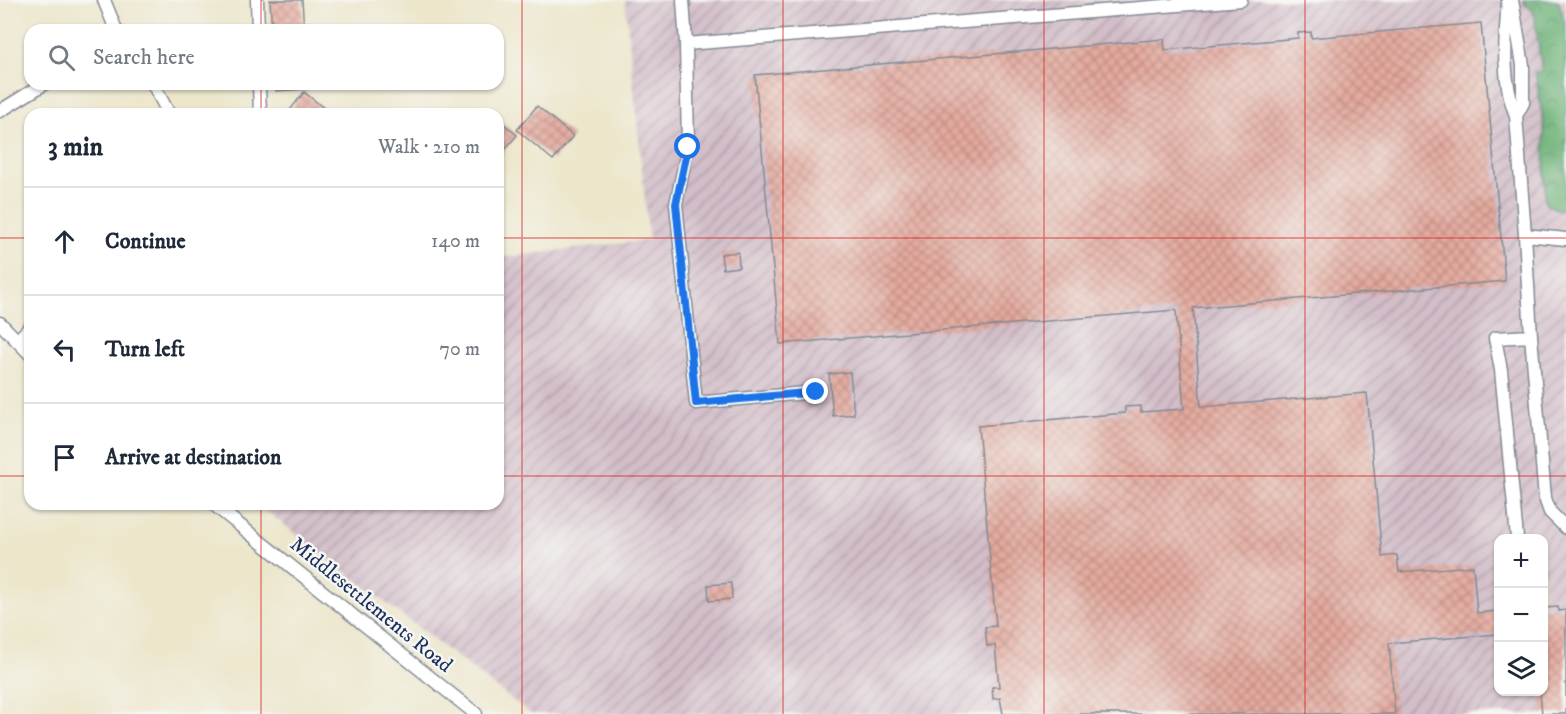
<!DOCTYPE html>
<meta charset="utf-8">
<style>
body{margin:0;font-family:"IM FELL DW Pica",serif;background:#f6f6f7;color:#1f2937}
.controls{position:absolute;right:18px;bottom:18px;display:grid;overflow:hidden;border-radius:12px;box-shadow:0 2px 4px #0004}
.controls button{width:54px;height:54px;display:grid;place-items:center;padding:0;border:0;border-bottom:2px solid #e0e1e3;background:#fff;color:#1f2937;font:30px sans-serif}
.stop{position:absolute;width:18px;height:18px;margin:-14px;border:4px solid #1a73e8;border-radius:50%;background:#fff}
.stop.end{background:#1a73e8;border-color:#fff;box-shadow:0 2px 6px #0008}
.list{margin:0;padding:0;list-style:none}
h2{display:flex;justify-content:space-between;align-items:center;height:78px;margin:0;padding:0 24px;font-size:26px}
h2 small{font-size:20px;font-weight:400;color:#747a83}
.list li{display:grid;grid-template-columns:39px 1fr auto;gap:18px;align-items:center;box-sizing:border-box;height:108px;padding:0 24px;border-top:2px solid #e0e1e3}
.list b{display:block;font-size:22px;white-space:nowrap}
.list em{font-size:20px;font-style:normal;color:#747a83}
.icon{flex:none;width:33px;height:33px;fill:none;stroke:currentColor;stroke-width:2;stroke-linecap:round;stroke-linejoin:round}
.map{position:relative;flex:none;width:1566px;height:714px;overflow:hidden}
.search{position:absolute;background:#fff;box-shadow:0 2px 4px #0004;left:24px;top:24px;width:480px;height:66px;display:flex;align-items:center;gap:15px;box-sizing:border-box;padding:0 21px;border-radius:18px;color:#747a83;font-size:22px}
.panel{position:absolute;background:#fff;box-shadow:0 2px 4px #0004;left:24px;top:108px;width:480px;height:402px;border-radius:18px}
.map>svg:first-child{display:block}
</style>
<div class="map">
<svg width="1566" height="714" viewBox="0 0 1566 714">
<defs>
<pattern id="industrial-furrows" width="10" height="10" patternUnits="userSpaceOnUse" patternTransform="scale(1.5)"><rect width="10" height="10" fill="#d2bdc8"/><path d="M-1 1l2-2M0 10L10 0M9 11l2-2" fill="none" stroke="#aa9aa6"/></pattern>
<pattern id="forest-crowns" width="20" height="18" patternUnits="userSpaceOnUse" patternTransform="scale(1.5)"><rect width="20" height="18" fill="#6ab075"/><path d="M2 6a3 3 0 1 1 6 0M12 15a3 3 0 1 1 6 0" fill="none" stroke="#569063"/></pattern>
<pattern id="building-cross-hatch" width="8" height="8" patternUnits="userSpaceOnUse" patternTransform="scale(1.5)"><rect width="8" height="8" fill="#e5aa9e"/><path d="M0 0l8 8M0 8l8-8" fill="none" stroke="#b98b84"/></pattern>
</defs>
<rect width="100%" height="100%" fill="#f6f6f2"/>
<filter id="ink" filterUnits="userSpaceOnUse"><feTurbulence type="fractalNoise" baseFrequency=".0167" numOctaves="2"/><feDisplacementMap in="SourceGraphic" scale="12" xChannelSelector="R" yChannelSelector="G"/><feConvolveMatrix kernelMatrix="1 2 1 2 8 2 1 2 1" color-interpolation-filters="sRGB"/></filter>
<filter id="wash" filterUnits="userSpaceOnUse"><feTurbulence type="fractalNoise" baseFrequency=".008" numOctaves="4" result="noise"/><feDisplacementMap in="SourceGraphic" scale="24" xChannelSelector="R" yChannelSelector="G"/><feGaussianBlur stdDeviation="1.35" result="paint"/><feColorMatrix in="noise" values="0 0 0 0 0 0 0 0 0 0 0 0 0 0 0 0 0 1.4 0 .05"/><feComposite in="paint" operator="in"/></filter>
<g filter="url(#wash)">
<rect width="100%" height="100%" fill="#ece6cb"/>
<!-- industrial -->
<path fill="url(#industrial-furrows)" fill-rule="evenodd" d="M625,0H1566V714H531L257,504H498V258L649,240ZM1498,538H1544V692H1498Z"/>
<!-- forest -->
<path fill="url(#forest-crowns)" stroke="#42706a" stroke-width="1.5" d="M1524,0H1558L1566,27V207L1559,210L1545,204L1544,124L1535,72H1542L1534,12L1524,3Z"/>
<g id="blocks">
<!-- building -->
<path fill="url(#building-cross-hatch)" d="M270,0H302L304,30H272Z
M1481,23L1505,281L1193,308L1201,407L1367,393L1382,557L1397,555L1399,572L1473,566L1477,613L1498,611V634L1389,643L1395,714H1003L1000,698L993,699L992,687H999L995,645L987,646L985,627L996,626L978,426L1125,413V407L1141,406V412L1184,409L1176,310L780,344L755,75L1164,39L1165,50L1298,38V33L1311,32V38Z
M276,84H307L308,89L276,91Z
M304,92L331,114H287Z
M537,106L573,136L553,160L517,130Z
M498,119L517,135L498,158Z
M738,252L739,267L723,269L721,254Z
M850,372L854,414L833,416L829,374Z
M731,583L732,599L709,601L708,585Z
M1558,607L1559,611L1566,610V714H1542L1540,692H1544V608Z"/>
</g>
</g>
<g filter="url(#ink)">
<use href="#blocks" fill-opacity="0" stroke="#848a94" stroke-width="1.5"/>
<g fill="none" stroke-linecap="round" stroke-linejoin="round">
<!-- minor casing -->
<g stroke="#848a94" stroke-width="15">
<path id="minor" d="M104,0L116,30
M257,0L258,30
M683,0L686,44L688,147L676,204L696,403L816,392
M1508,0C1505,40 1501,78 1516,116L1525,235
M1512,0L1523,65V103L1516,116
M686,44L1241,0
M153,84L169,114
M259,84L260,114
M0,111L44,84
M0,323L30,354
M1531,336L1525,235L1566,239
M17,341L30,327
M213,504L476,714
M1517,538L1501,370L1495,338L1531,336L1545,498L1550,512L1566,528"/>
</g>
<!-- minor -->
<use href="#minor" stroke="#fff" stroke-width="12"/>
</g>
</g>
<g fill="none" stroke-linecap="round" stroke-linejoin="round" filter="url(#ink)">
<!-- route -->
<path stroke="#1a73e8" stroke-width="8" d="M688,147L676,204L696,403L816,392"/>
</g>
<!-- grid -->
<path fill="none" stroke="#d62828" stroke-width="1.5" stroke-opacity="0.55" d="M261,0V30M522,0V714M783,0V714M1044,0V714M1305,0V714M261,84V114M0,238H30M498,238H1566M0,476H30M498,476H1566M261,504V714"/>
<g text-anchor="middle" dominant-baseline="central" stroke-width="5" stroke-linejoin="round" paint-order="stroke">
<!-- street labels -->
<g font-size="21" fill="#1b2f5e" stroke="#f6f6f2">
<text transform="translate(371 605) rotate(39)">Middlesettlements Road</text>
</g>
</g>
</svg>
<div class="controls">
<button>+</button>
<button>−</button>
<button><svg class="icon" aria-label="layers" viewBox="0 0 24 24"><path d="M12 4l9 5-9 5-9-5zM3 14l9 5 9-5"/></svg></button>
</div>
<div class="stop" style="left:688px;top:147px"></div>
<div class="stop end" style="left:816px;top:392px"></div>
<div class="search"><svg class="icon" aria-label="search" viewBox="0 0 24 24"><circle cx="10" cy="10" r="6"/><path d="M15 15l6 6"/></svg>Search here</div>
<section class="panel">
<h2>3 min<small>Walk · 210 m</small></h2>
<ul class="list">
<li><svg class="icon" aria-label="ahead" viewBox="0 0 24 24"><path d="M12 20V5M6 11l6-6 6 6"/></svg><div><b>Continue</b></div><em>140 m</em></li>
<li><svg class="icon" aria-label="left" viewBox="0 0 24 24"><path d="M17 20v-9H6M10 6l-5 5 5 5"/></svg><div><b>Turn left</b></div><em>70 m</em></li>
<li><svg class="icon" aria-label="arrive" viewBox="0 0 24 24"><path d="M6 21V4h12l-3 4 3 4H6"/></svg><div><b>Arrive at destination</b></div></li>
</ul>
</section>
</div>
